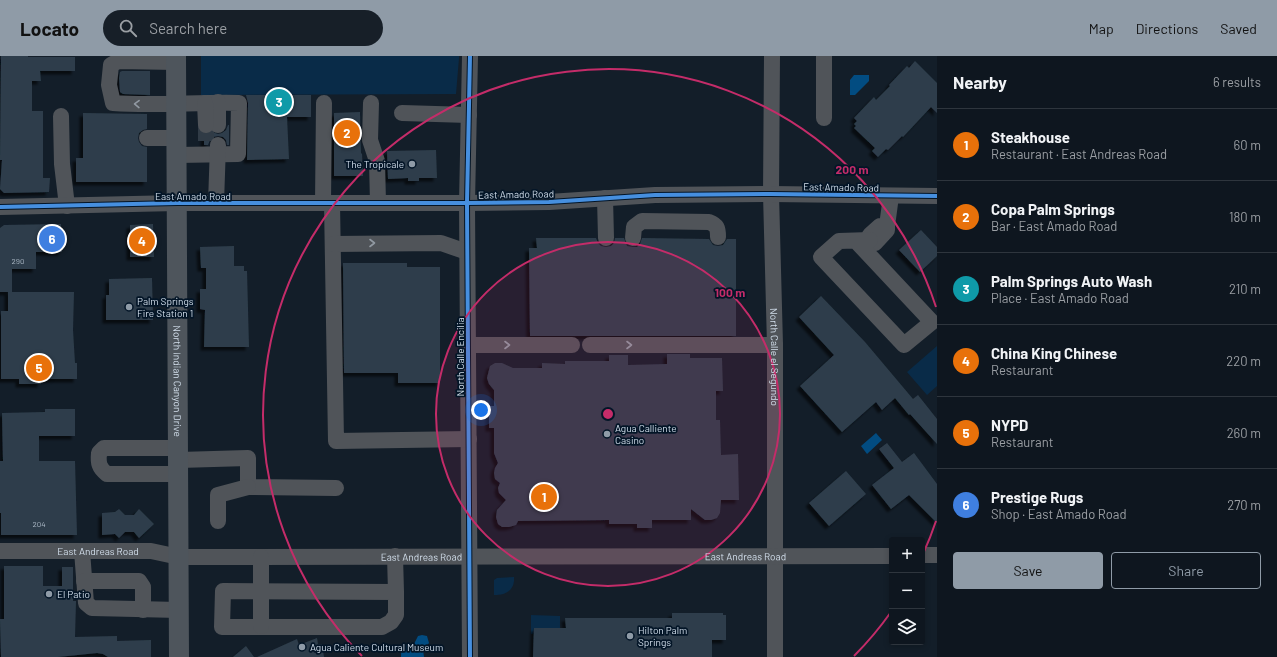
<!DOCTYPE html>
<meta charset="utf-8">
<style>
body{margin:0;font-family:Barlow,sans-serif;background:#171f28;color:#f1f3f6}
.controls{position:absolute;right:12px;bottom:12px;display:grid;overflow:hidden;border-radius:4px;box-shadow:0 2px 6px #0003}
.controls button{width:36px;height:36px;display:grid;place-items:center;padding:0;border:0;border-bottom:1px solid #2e353d;background:#0e161f;color:#f1f3f6;font:20px sans-serif}
.you{position:absolute;left:481px;top:354px;width:14px;height:14px;margin:-10px;border:3px solid #fff;border-radius:50%;background:#1a73e8;box-shadow:0 0 0 6px #1a73e833}
.badge{display:grid;place-items:center;width:26px;height:26px;border-radius:50%;background:#8f9ba7;color:#fff;font-size:13px;font-weight:700}
.pin{position:absolute;translate:-50% -50%;border:2px solid #fff;box-shadow:0 1px 4px #0006}
.list{margin:0;padding:0;list-style:none}
h2{display:flex;justify-content:space-between;align-items:center;height:52px;margin:0;padding:0 16px;font-size:17px}
h2 small{font-size:13px;font-weight:400;color:#9b9fa4}
.list li{display:grid;grid-template-columns:26px 1fr auto;gap:12px;align-items:center;box-sizing:border-box;height:72px;padding:0 16px;border-top:1px solid #2e353d}
.list b{display:block;font-size:15px;white-space:nowrap}
.list p{margin:0;font-size:13px;white-space:nowrap;color:#9b9fa4}
.list em{font-size:13px;font-style:normal;color:#9b9fa4}
.actions{display:flex;gap:8px;padding:12px 16px}
.actions a{flex:1;padding:9px 0;border:1px solid #8f9ba7;border-radius:4px;text-align:center;font-size:14px;color:#8f9ba7}
.actions .main{background:#8f9ba7;color:#111}
.icon{flex:none;width:22px;height:22px;fill:none;stroke:currentColor;stroke-width:2;stroke-linecap:round;stroke-linejoin:round}
.map{position:relative;flex:none;width:937px;height:601px;overflow:hidden}
header{display:flex;align-items:center;gap:24px;box-sizing:border-box;height:56px;padding:0 20px;background:#8f9ba7;color:#111}
header strong{font-size:19px}
nav{display:flex;gap:22px;margin-inline-start:auto;font-size:14px}
.search{width:280px;height:36px;background:#171f28;display:flex;align-items:center;gap:10px;box-sizing:border-box;padding:0 14px;border-radius:22px;color:#9b9fa4;font-size:15px}
main{display:flex}
aside{flex:1;background:#0e161f}
.map>svg:first-child{display:block}
</style>
<header>
<strong>Locato</strong>
<div class="search"><svg class="icon" aria-label="search" viewBox="0 0 24 24"><circle cx="10" cy="10" r="6"/><path d="M15 15l6 6"/></svg>Search here</div>
<nav><a>Map</a><a>Directions</a><a>Saved</a></nav>
</header>
<main>
<div class="map">
<svg width="937" height="601" viewBox="0 0 937 601">
<defs>
<filter id="shadow"><feDropShadow dx="-3.5" dy="3.5" stdDeviation="1" flood-color="#0009"/></filter>
</defs>
<rect width="100%" height="100%" fill="#131e29"/>
<!-- green -->
<path fill="#092b48" d="M201,0H459V2L456,38L201,39Z
M937,290V330L927,339L907,316Z
M514,521C515,534 506,539 494,539V524L497,522Z
M531,559L560,560V576L554,572H534L533,578H531Z"/>
<!-- water -->
<path fill="#024c81" d="M854,19H869V25L855,39H850V24Z
M876,377L882,384L867,398L861,390Z
M422,579L427,580L429,587L423,594L424,601H401C401,592 403,587 414,588L418,580Z"/>
<!-- building -->
<path fill="#2e3e4b" filter="url(#shadow)" d="M1,0H28V1H75V15H40L41,25H32V55H43V122H50L49,136L4,137L0,133L2,104H0Z
M915,5L937,27V57L931,51L903,81L902,80L888,94L886,93L878,101L872,95L875,92L854,72L856,70L854,68L857,65L854,62L874,41L876,44L890,30L889,29L907,10L909,12Z
M122,15H150V39L123,38L120,36L119,22L120,16Z
M246,39H311V61H287L289,103L247,104L248,47Z
M360,56L361,98L362,97L363,120H334V57Z
M83,57L147,58V73L143,74L139,77L138,82L139,86L142,90L147,91V126H76V102H83Z
M228,69H229V89H227L226,84L223,81L218,80L213,81L210,84L208,89H204V78H207L212,76L218,78L222,77L226,74Z
M436,94L437,122H419V125H408V122L388,123L387,95Z
M61,168L62,196H36V213H12V236H0V172L4,169Z
M153,168L154,201H130V169Z
M921,174L937,191V200L920,216L899,194Z
M536,182H596L598,187L601,190L606,191L611,190L614,187L615,182H624L627,190L633,191H637L640,188L642,182L709,183L713,189L718,190L723,189L727,183H736V280H530L529,192H537Z
M234,190V210H244V215H247L249,291H204L205,254L200,253V233H206V212H201L200,191Z
M343,207H407V211H440V327H398V317H344Z
M152,222L153,264H106V239H109V223Z
M8,236H74L73,274L75,307H77V323H41V328H19V323H1V255H8Z
M821,240L865,286L913,343L918,339L937,363V388L910,358L909,359L895,342L882,354L876,346L842,376L800,330L834,299L799,261Z
M667,298H690V302H722L723,335H716V364H720L721,399L738,398L739,444H721L720,457L717,462L711,464H705L691,453V464H652V472H637V468H609V464L518,465L516,469L509,471H502L498,468L496,461L497,454L506,444L499,437L498,432L500,427L495,423L494,417L495,412L498,407L494,397V372H489V350H494V334L489,328L487,322L490,310L495,307H502L513,312H542V307L565,308V305H609V299H628V309L667,308Z
M45,353H75V380H39V405H75L77,479H1V457H0V405H3L2,357L45,356Z
M887,387L902,406L914,397L937,428V467L909,439L891,453L872,429L894,412L879,393Z
M846,415L866,438L829,470L809,447Z
M119,453L125,459H134L139,453L154,468L139,482L134,476H125L119,482L115,478L102,479V457L115,456Z
M4,510H43V530H62V511H73V545H76L75,581L117,580V585L151,584V601H108L103,598L97,597L58,601H1L0,563H4Z
M672,557H723V559H726V584H712V601H533L534,572H566L565,562H672Z
M317,582L318,588H322L324,601H257L297,583L299,589Z
M246,590L254,601H233Z"/>
<g fill="none" stroke-linecap="round" stroke-linejoin="round">
<!-- minor-tunnel -->
<path stroke="#303b46" stroke-width="16" stroke-dasharray="16 8" stroke-linecap="butt" d="M206,69V89"/>
<!-- minor -->
<g stroke="#505459" stroke-width="16">
<path d="M470,0L467,147L470,601"/>
<path id="s1" d="M772,0L771,138L775,289V601"/>
<path d="M824,0V62"/>
<path d="M176,6L118,5L111,9L109,29L113,47C155,50 197,46 239,47L238,98L177,99"/>
<path d="M218,46V69"/>
<path d="M205,47L206,69"/>
<path d="M371,47L370,84L377,105L378,147"/>
<path d="M402,57L469,59"/>
<path d="M61,60L62,108L67,150"/>
<path d="M147,82H176"/>
<path d="M605,142L606,182"/>
<path d="M216,147L218,89"/>
<path d="M323,147L324,47"/>
<path d="M332,147L336,385L469,383"/>
<path d="M0,151L177,147H467L549,146L655,139L771,138L937,140"/>
<path d="M887,170H880L870,179V184L875,187L887,174V170L891,140"/>
<path d="M633,182L634,171L642,165L709,166C717,169 718,172 718,181"/>
<path d="M856,185L932,266L904,289L821,201L839,185L870,184"/>
<path d="M333,188L441,187L467,196"/>
<path d="M468,289H572"/>
<path d="M590,289H775"/>
<path d="M178,392H104L99,397C98,407 99,412 107,418H178"/>
<path d="M179,404L248,402V431L336,432"/>
<path d="M218,465V439L248,431"/>
<path id="s2" d="M0,495H151L179,501L892,500"/>
<path d="M82,495L86,547L92,552L179,554"/>
<path d="M922,499H937"/>
<path d="M395,500L396,536L223,535L222,571H382L391,566L396,559V536"/>
<path d="M84,525H139L143,531V554"/>
<path d="M261,570V501"/>
</g>
<!-- major -->
<path stroke="#4e555c" stroke-width="20" id="s3" d="M176,0L179,601"/>
<!-- cycleway casing -->
<g stroke="#031527" stroke-width="6">
<path id="cycleway" d="M470,0L467,147L470,601
M0,151L177,147H467L549,146L655,139L771,138L937,140"/>
</g>
<!-- cycleway -->
<use href="#cycleway" stroke="#468fdf" stroke-width="4"/>
</g>
<!-- one-way arrows -->
<defs><path id="oneway-chevron" d="M-2-3.5L2.5 0L-2 3.5" fill="none" stroke-width="1.6" stroke-linecap="round" stroke-linejoin="round"/></defs>
<g stroke="#9199a2">
<use href="#oneway-chevron" transform="translate(137 48) rotate(-179)"/>
<use href="#oneway-chevron" transform="translate(372 187)"/>
<use href="#oneway-chevron" transform="translate(507 289)"/>
<use href="#oneway-chevron" transform="translate(629 289)"/>
</g>
<!-- distance rings -->
<circle cx="608" cy="358" r="172" fill="#c42c69" fill-opacity=".12"/>
<g fill="none" stroke="#c42c69" stroke-width="2">
<circle cx="608" cy="358" r="172"/>
<path d="M936 465A345 345 0 0 1 923 498M891 556A345 345 0 0 1 854 600M362 600A345 345 0 1 1 936 251"/>
</g>
<!-- markers -->
<g fill="#8f9ba7" stroke="#031527" stroke-width="1.5">
<circle cx="412" cy="108" r="4"/>
<circle cx="129" cy="251" r="4"/>
<circle cx="607" cy="378" r="4"/>
<circle cx="49" cy="538" r="4"/>
<circle cx="630" cy="580" r="4"/>
<circle cx="302" cy="591" r="4"/>
</g>
<g text-anchor="middle" dominant-baseline="central" stroke-width="3.5" stroke-linejoin="round" paint-order="stroke">
<!-- number labels -->
<g font-size="8" fill="#a9b6c3">
<text x="18" y="205">290</text>
<text x="39" y="468">204</text>
</g>
<!-- poi labels -->
<g font-size="10" fill="#d2deeb" stroke="#031527" text-anchor="start">
<text x="404" y="108" text-anchor="end">The Tropicale</text>
<text x="137" y="245">Palm Springs<tspan x="137" dy="12">Fire Station 1</tspan></text>
<text x="615" y="372">Agua Calliente<tspan x="615" dy="12">Casino</tspan></text>
<text x="57" y="538">El Patio</text>
<text x="638" y="574">Hilton Palm<tspan x="638" dy="12">Springs</tspan></text>
<text x="310" y="591">Agua Caliente Cultural Museum</text>
</g>
<!-- street labels -->
<g font-size="10" fill="#d2deeb" stroke="#031527">
<text transform="translate(841 131) rotate(1)">East Amado Road</text>
<text transform="translate(516 138) rotate(-1)">East Amado Road</text>
<text x="193" y="140">East Amado Road</text>
<text stroke="none"><textPath href="#s1" startOffset="301">North Calle el Segundo</textPath></text>
<text transform="translate(460 301) rotate(-90)">North Calle Encilia</text>
<text stroke="none"><textPath href="#s3" startOffset="325">North Indian Canyon Drive</textPath></text>
<text stroke="none"><textPath href="#s2" startOffset="98">East Andreas Road</textPath></text>
<text stroke="none"><textPath href="#s2" startOffset="422">East Andreas Road</textPath></text>
<text stroke="none"><textPath href="#s2" startOffset="746">East Andreas Road</textPath></text>
</g>
</g>
<circle cx="608" cy="358" r="6" fill="#c42c69" stroke="#031527" stroke-width="2"/>
<g font-size="12" text-anchor="middle" font-weight="bold" fill="#c42c69" stroke="#031527" stroke-width="3.5" stroke-linejoin="round" paint-order="stroke">
<text x="852" y="118">200 m</text>
<text x="730" y="241">100 m</text>
</g>
</svg>
<div class="controls">
<button>+</button>
<button>−</button>
<button><svg class="icon" aria-label="layers" viewBox="0 0 24 24"><path d="M12 4l9 5-9 5-9-5zM3 14l9 5 9-5"/></svg></button>
</div>
<div class="you"></div>
<div class="pin badge" style="left:544px;top:441px;background:#e8710a">1</div>
<div class="pin badge" style="left:347px;top:77px;background:#e8710a">2</div>
<div class="pin badge" style="left:279px;top:46px;background:#0f9aa8">3</div>
<div class="pin badge" style="left:142px;top:185px;background:#e8710a">4</div>
<div class="pin badge" style="left:39px;top:312px;background:#e8710a">5</div>
<div class="pin badge" style="left:52px;top:183px;background:#3f7fe0">6</div>
</div>
<aside>
<h2>Nearby<small>6 results</small></h2>
<ul class="list">
<li><span class="badge" style="background:#e8710a">1</span><div><b>Steakhouse</b><p>Restaurant · East Andreas Road</p></div><em>60 m</em></li>
<li><span class="badge" style="background:#e8710a">2</span><div><b>Copa Palm Springs</b><p>Bar · East Amado Road</p></div><em>180 m</em></li>
<li><span class="badge" style="background:#0f9aa8">3</span><div><b>Palm Springs Auto Wash</b><p>Place · East Amado Road</p></div><em>210 m</em></li>
<li><span class="badge" style="background:#e8710a">4</span><div><b>China King Chinese</b><p>Restaurant</p></div><em>220 m</em></li>
<li><span class="badge" style="background:#e8710a">5</span><div><b>NYPD</b><p>Restaurant</p></div><em>260 m</em></li>
<li><span class="badge" style="background:#3f7fe0">6</span><div><b>Prestige Rugs</b><p>Shop · East Amado Road</p></div><em>270 m</em></li>
</ul>
<div class="actions"><a class="main">Save</a><a>Share</a></div>
</aside>
</main>
